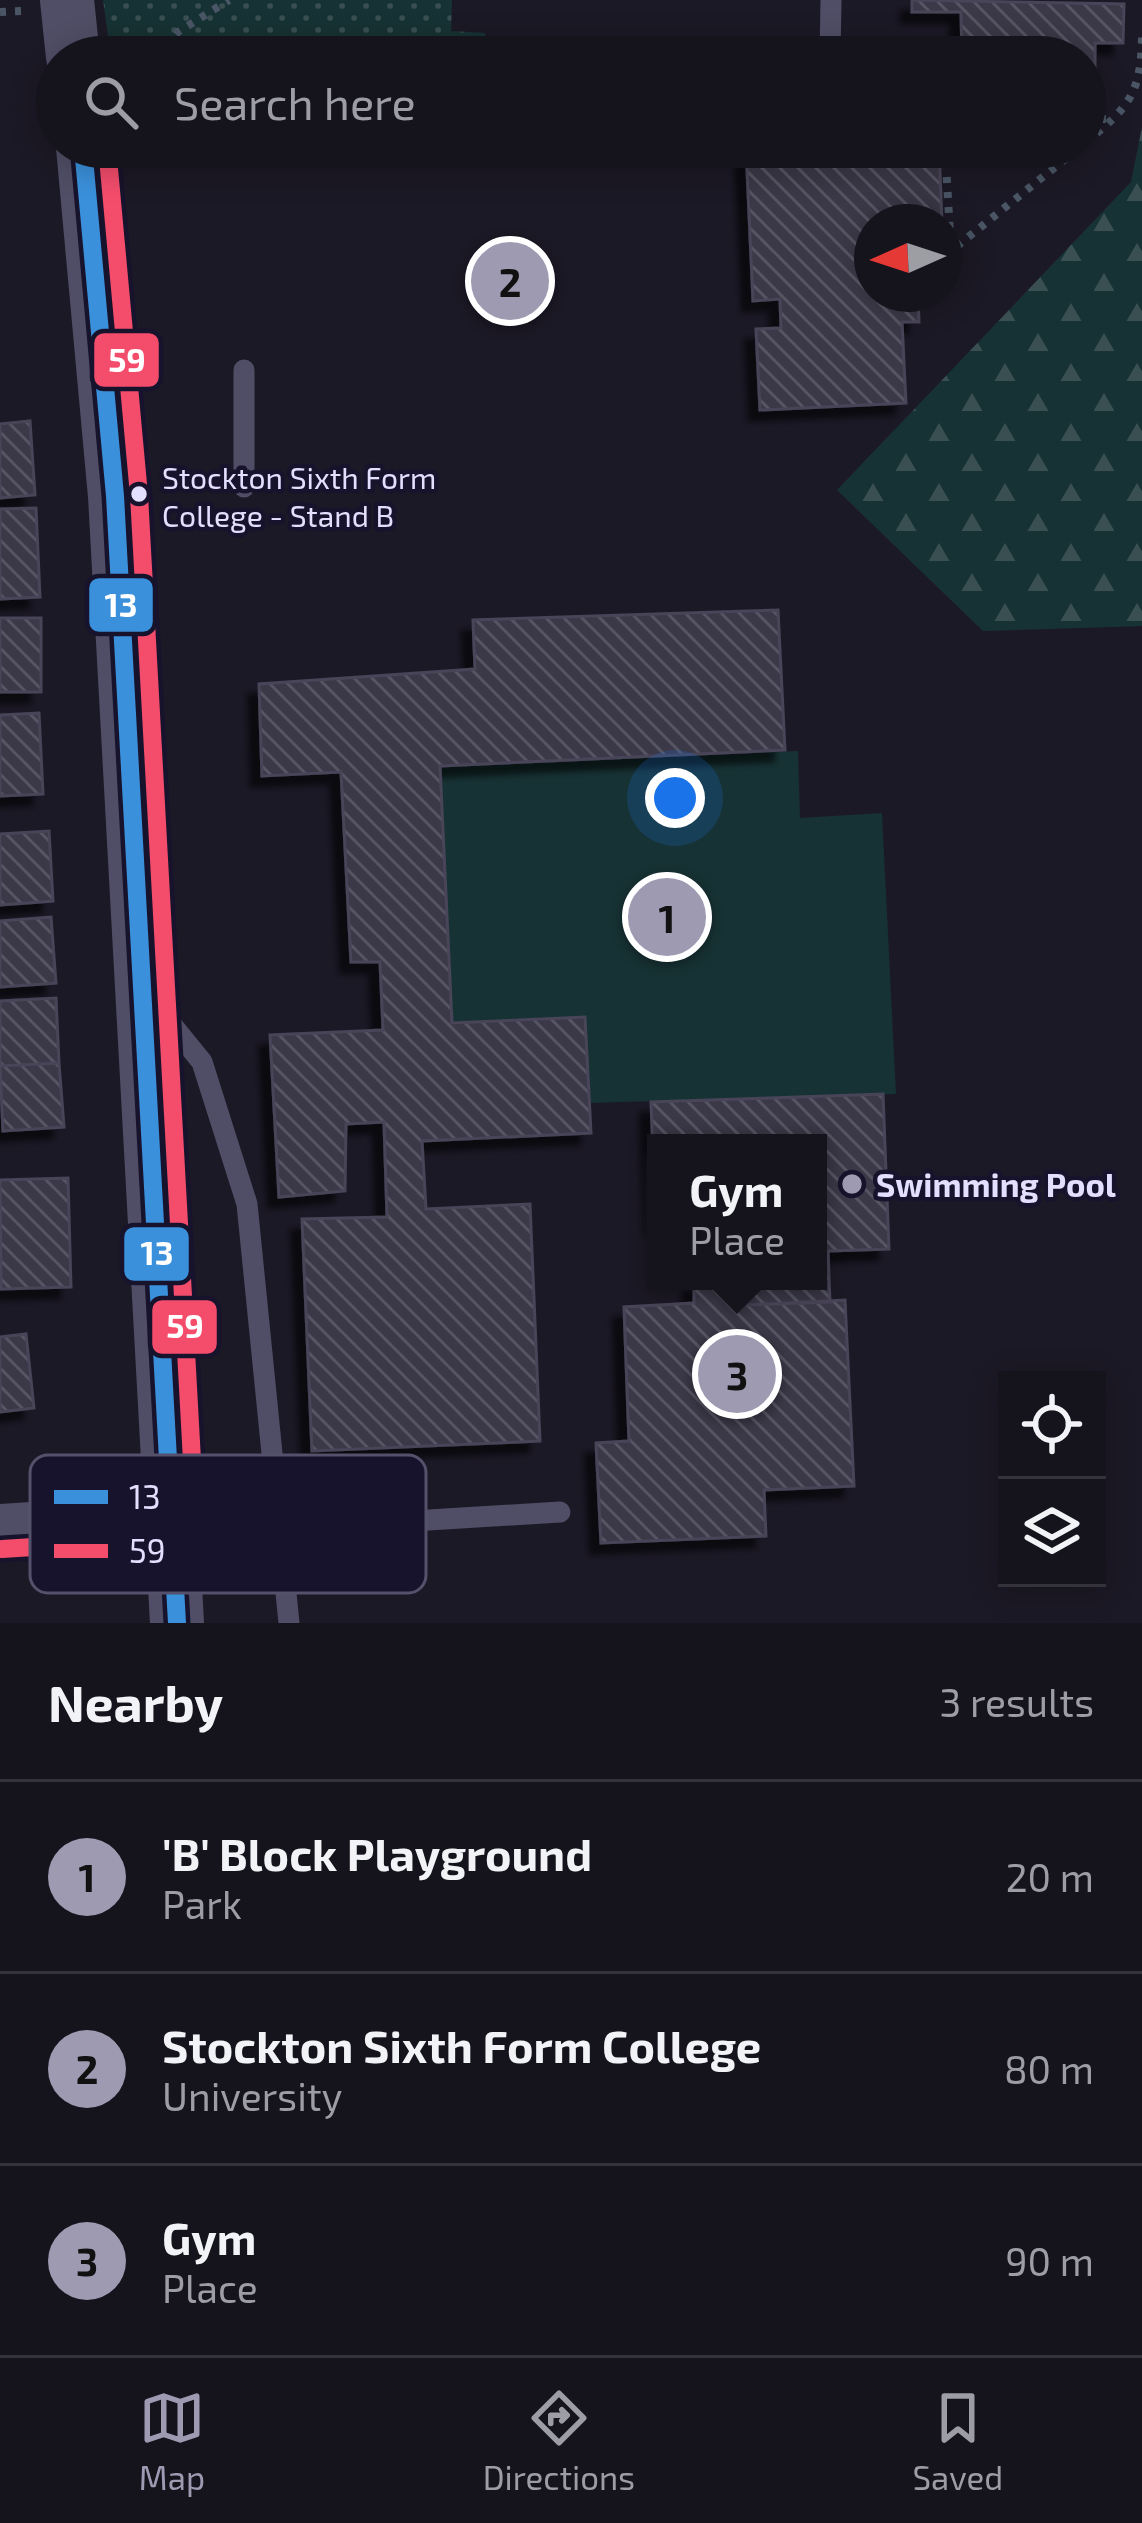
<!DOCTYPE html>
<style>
:root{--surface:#15131c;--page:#1e1c25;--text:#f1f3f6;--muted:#9d9ea3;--line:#34323b;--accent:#9d9ab2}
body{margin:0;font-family:"Exo 2",sans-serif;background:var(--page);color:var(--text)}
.controls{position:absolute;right:36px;bottom:36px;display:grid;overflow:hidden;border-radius:0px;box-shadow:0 6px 30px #0003}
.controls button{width:108px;height:108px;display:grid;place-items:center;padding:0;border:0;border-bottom:3px solid var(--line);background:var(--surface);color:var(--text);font:60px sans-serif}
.compass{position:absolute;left:854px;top:204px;width:108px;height:108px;border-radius:50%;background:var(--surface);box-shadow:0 6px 30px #0003;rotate:267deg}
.you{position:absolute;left:675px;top:798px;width:42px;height:42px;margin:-30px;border:9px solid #fff;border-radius:50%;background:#1a73e8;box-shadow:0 0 0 18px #1a73e833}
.badge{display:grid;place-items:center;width:78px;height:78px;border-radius:50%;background:var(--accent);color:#111;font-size:39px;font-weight:700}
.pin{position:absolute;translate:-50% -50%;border:6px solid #fff;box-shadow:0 3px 12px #0006}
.popup{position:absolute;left:647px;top:1134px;width:180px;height:156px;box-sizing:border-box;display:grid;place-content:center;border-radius:0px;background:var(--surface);filter:drop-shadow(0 3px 9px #0005);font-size:39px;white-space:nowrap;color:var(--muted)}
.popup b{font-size:45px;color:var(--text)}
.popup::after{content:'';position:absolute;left:50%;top:100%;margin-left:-24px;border:24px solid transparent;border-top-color:var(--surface)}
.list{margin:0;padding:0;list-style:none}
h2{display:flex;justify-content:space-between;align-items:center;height:156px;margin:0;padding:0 48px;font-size:51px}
h2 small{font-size:39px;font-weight:400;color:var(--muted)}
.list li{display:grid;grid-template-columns:78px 1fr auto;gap:36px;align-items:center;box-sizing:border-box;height:192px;padding:0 48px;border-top:3px solid var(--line)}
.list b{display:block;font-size:45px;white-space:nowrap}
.list p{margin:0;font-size:39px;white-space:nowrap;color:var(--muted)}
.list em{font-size:39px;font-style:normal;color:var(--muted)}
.icon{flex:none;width:66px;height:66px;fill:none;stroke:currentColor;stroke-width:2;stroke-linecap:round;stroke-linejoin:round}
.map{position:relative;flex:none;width:1142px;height:1623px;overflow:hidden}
.search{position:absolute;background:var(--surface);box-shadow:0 6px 30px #0003;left:36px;right:36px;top:36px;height:132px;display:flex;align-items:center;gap:30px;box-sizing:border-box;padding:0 42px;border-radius:66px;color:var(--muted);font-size:45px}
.sheet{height:732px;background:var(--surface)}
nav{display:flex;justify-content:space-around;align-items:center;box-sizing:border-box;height:168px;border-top:3px solid var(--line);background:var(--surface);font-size:33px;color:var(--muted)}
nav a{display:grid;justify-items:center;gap:6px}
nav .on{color:var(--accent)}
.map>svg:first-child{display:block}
.grass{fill:url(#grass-dots)}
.forest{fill:url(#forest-firs)}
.green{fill:#173234}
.building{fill:url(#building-back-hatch);stroke:#494458;stroke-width:3;filter:url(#shadow)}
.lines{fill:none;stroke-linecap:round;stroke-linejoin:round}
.path{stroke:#4a5665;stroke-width:8;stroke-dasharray:6 9;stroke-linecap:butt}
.service{stroke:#504e66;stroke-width:21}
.minor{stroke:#504e66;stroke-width:42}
.tertiary{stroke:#504e66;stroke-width:54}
.bus-1-casing{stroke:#18132c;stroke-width:27}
.bus-2-casing{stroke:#18132c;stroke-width:27}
.bus-1{stroke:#3a90db;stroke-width:18}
.bus-2{stroke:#f44d6c;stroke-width:18}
.bus-dot{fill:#e3dffe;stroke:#18132c;stroke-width:4.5}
.poi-dot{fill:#9d9ab2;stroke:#18132c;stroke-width:4.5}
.labels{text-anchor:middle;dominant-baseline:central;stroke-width:9;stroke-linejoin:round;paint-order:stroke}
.bus-label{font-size:30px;fill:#e3dffe;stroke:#18132c;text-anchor:start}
.poi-label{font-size:33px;font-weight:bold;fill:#e3dffe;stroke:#18132c;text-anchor:start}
.key{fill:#18132c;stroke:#55506b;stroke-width:3}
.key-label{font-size:33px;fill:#e3dffe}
.line-badge{stroke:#18132c;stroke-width:4.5}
.badge-label{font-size:33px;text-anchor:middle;font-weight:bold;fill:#fff}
</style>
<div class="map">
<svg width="1142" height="1623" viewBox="0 0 1142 1623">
<defs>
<pattern id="grass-dots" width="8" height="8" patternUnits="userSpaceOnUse" patternTransform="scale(3)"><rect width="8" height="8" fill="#173234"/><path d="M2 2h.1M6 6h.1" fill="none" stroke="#394f52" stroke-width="1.8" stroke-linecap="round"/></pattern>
<pattern id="forest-firs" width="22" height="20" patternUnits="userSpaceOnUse" patternTransform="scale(3)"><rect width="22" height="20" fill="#173234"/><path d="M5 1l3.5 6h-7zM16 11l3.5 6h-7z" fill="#394f52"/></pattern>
<pattern id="building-back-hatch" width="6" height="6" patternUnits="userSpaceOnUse" patternTransform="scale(3)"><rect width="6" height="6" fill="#3b3847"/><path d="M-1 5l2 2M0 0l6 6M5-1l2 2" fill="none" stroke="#575463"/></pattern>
<filter id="shadow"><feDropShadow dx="-11" dy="11" stdDeviation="3" flood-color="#0009"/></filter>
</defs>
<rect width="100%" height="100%" fill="#1c1926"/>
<!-- grass -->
<path class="grass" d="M103,0H452L451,31L485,33L487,57H111Z"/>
<!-- forest -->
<path class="forest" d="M1142,127V626L983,631L837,490L1131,182Z"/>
<!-- green -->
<path class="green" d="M798,751L800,818L882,813L896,1094L589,1103L585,1017L452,1023L440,766Z"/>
<!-- building -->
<path class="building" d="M912,0L1124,4L1123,43H1095V89H1085V57H962L961,12H912Z
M746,147H939L942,222H872V294H918L919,322H902L906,403L760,410L756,329L781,328L780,299L753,301Z
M30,421L35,495L0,498V424Z
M36,508L40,597L0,599V509Z
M778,610L785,750L440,766L452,1023L585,1017L591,1133L422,1141L426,1209L530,1204L540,1441L312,1451L302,1219L387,1217L384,1122L346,1124L345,1191L279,1197L270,1035L383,1030L380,962H351L341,772L262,776L259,684L475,669L473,620Z
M0,618H41V692H0Z
M39,713L43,794L0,796V715Z
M49,831L53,901L0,905V834Z
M51,917L56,983L0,987V921Z
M56,998L59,1063L0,1066V1001Z
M59,1063L64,1127L3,1131L0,1066Z
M883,1094L889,1249L828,1251L830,1302L747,1305L746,1281H818V1143H656V1225L651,1102Z
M68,1178L71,1287L1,1289L0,1180Z
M694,1281H746L747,1305L845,1300L854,1486L764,1490L766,1536L601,1543L596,1443L629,1441L624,1307L694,1303Z
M26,1334L34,1408L0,1412V1337Z"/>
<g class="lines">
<!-- path -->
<path class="path" d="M0,12L22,11
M156,57L178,32L229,0
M1085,119H1113
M1085,143C1129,107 1141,94 1142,37
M945,147L951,251
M944,248L951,251L1080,147"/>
<!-- service -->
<path class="service" d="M830,57L831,0
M244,370V487
M154,1003L202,1062L247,1204L289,1623
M282,1529L560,1512"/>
<!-- minor -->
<path class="minor" d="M0,1525L171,1514"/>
<!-- tertiary -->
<path class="tertiary" d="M67,0L73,57
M83,147L115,496L177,1623"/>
<defs>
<path id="bus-1" d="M83,147L115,496L177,1623"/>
<path id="bus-2" d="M2,1549L175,1538L189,1530L195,1515L139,495L107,147"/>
</defs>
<!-- bus-1 casing -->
<use href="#bus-1" class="bus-1-casing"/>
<!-- bus-2 casing -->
<use href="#bus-2" class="bus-2-casing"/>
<!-- bus-1 -->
<use href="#bus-1" class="bus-1"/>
<!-- bus-2 -->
<use href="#bus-2" class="bus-2"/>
</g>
<!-- markers -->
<circle class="bus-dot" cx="139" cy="494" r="10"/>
<circle class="poi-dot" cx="852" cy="1184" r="12"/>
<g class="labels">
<!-- bus labels -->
<g class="bus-label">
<text x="162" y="477">Stockton Sixth Form<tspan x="162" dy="38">College - Stand B</tspan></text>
</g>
<!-- poi labels -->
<g class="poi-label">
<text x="876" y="1184">Swimming Pool</text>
</g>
</g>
<!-- legend -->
<rect x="30" y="1455" width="396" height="138" rx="18" class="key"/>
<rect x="54" y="1490" width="54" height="14" fill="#3a90db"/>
<rect x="54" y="1544" width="54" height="14" fill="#f44d6c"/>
<g class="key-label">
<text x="129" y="1509">13</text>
<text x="129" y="1563">59</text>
</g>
<g class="line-badge">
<rect x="92" y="331" width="69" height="58" rx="12" fill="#f44d6c"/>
<rect x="87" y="576" width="68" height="58" rx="12" fill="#3a90db"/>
<rect x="122" y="1225" width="69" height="58" rx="12" fill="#3a90db"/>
<rect x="150" y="1298" width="69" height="58" rx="12" fill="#f44d6c"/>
</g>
<g class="badge-label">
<text x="127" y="372">59</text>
<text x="121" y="617">13</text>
<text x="157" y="1265">13</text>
<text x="185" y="1338">59</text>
</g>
</svg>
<div class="controls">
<button><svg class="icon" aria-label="locate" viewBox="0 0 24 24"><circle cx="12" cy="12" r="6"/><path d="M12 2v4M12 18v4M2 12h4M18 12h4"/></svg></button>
<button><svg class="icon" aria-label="layers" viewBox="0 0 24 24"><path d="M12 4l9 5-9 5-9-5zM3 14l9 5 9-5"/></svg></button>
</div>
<svg class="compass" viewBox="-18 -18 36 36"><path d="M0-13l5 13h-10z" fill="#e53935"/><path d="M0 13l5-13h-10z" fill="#9d9ea3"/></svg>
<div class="you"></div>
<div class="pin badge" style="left:667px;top:917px">1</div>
<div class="pin badge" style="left:510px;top:281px">2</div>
<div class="pin badge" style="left:737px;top:1374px">3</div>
<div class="popup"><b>Gym</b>Place</div>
<div class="search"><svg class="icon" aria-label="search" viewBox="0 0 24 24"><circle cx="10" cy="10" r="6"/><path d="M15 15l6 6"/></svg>Search here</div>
</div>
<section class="sheet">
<h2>Nearby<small>3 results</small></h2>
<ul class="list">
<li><span class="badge">1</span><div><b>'B' Block Playground</b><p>Park</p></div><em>20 m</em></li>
<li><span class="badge">2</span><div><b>Stockton Sixth Form College</b><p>University</p></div><em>80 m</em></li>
<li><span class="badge">3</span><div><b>Gym</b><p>Place</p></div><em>90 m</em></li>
</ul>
</section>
<nav>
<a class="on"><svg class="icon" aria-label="map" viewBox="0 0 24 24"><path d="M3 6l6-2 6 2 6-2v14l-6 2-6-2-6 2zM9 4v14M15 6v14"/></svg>Map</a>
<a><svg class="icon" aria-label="directions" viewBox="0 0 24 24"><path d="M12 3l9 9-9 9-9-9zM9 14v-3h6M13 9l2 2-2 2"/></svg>Directions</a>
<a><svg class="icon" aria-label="saved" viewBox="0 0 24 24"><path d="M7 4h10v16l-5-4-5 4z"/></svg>Saved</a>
</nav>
